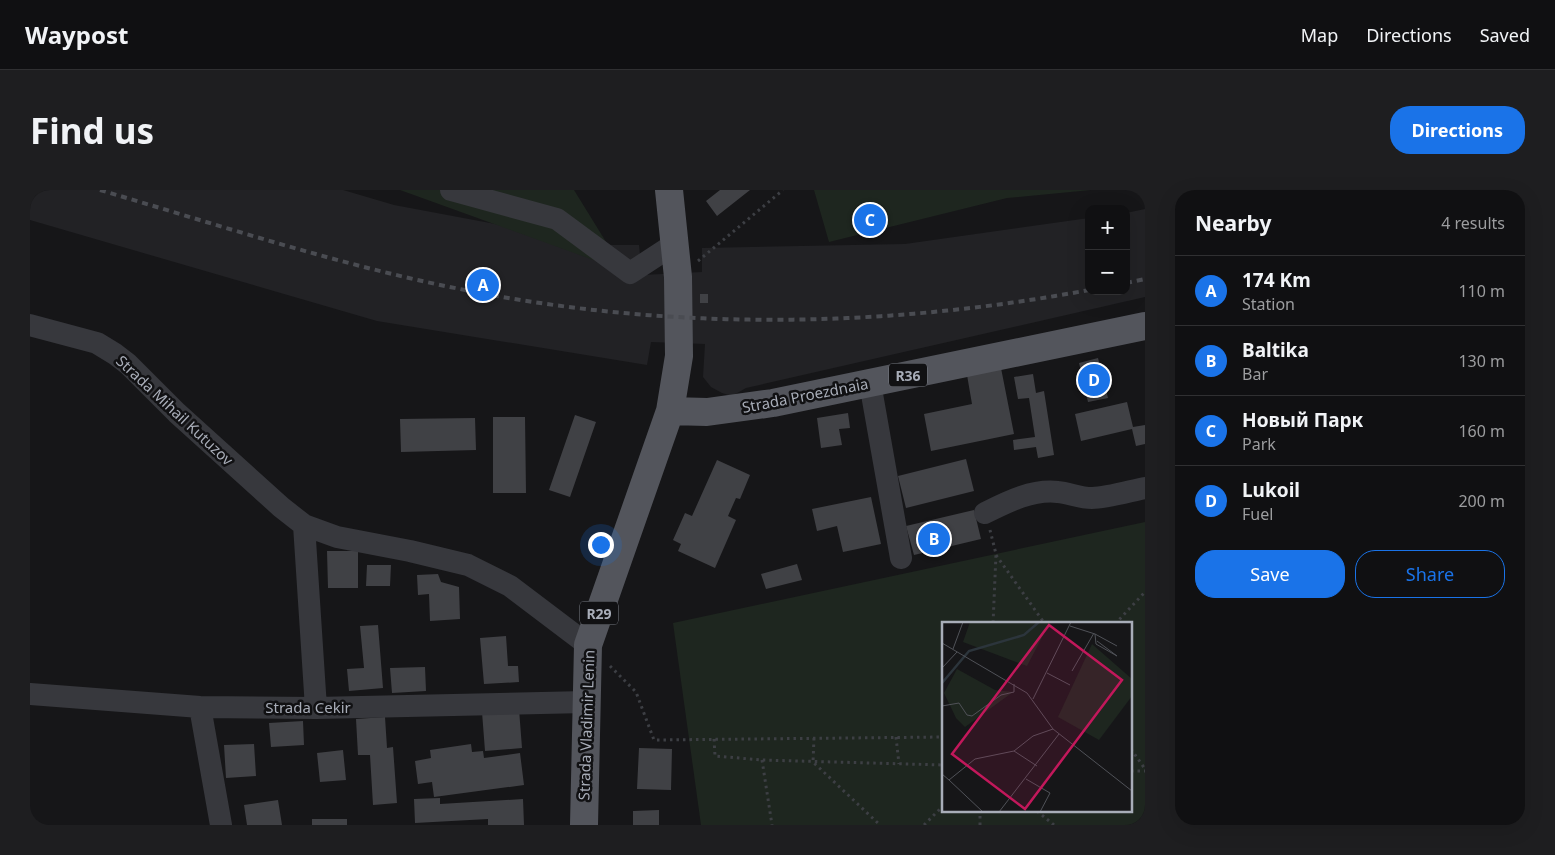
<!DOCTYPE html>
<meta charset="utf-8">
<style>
:root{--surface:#101012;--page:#1e1e20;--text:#f1f3f6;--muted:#9c9d9f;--line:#303032;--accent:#1a73e8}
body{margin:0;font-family:"Noto Sans",sans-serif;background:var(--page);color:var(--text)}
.controls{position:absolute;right:15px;top:15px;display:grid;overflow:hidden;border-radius:10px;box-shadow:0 5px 20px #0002}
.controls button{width:45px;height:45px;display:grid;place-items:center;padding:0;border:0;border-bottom:1px solid var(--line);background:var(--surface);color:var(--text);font:25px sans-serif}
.you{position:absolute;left:570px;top:354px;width:18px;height:18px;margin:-12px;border:4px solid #fff;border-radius:50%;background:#1a73e8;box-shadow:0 0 0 8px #1a73e833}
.badge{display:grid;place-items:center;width:32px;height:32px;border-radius:50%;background:var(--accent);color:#fff;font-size:16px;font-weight:700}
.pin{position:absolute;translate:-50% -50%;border:2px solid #fff;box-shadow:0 1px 5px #0006}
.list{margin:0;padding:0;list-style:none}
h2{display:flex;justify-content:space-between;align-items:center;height:65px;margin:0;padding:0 20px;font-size:21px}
h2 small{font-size:16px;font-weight:400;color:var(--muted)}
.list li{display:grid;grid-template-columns:32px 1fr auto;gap:15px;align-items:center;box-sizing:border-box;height:70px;padding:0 20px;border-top:1px solid var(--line)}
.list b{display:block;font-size:19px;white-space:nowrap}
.list p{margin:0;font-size:16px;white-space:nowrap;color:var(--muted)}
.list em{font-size:16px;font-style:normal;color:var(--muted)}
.actions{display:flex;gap:10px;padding:15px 20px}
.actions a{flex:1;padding:11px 0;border:1px solid var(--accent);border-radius:20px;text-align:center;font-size:18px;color:var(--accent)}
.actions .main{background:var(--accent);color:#fff}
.map{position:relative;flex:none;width:1115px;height:635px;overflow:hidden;border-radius:20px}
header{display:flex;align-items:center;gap:30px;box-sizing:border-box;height:70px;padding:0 25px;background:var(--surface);border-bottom:1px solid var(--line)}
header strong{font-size:24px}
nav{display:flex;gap:28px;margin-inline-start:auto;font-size:18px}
.intro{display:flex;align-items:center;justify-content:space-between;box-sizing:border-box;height:120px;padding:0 30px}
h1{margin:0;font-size:35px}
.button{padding:12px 22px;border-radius:20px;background:var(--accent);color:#fff;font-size:18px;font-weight:700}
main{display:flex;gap:30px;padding:0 30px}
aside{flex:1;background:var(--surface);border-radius:20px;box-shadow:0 5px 20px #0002}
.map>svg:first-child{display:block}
.built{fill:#222225}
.green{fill:#1e261f;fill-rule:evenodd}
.building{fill:#404145}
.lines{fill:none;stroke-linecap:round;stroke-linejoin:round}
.path{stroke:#3d3f44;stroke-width:3;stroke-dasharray:2.5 4;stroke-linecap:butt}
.minor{stroke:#37383d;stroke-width:22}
.major{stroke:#53555c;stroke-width:28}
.rail{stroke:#4a4c52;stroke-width:4;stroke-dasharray:6 5;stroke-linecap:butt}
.labels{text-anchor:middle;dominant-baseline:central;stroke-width:5;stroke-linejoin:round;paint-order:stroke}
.shield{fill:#111113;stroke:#7b7e86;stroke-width:1}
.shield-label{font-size:14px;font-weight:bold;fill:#a8adb8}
.street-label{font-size:15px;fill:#a8adb8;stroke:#111113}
.inset-river{fill:none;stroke:#2c353c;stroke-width:2.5}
.inset-road{fill:none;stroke:#505258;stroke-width:1}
.view{fill:#c2185b;fill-opacity:0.15;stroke:#c2185b;stroke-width:2.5}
.inset-edge{fill:none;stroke:#a8adb8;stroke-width:2.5}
</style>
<header>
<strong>Waypost</strong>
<nav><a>Map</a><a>Directions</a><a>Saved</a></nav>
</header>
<div class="intro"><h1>Find us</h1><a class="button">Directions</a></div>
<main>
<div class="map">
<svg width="1115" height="635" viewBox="0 0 1115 635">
<rect width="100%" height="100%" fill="#161618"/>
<!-- built -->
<path class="built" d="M0,0H313L364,15L578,55H609L612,85L672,82V58L875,54L1059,28V101H1096V23L1115,19V107L716,198L702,206L692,203L681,197L673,187L675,154L621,152L617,175L347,131L0,30Z"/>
<!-- green -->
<path class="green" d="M370,0H544L594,81Z
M784,0H1061L977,8L799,52Z
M1115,332V635H671L643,433ZM914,434H1101V621H914Z"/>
<!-- building -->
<path class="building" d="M690,0H720L687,26L676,11Z
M670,104H678V113H670Z
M1068,168L1078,208L1058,212L1049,173Z
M971,178L984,244L901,261L894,224L942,214L937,185Z
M1003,184L1006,203L1014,201L1024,265L1008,268L1006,257L984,260L983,250L1005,247L999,208L988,209L984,187Z
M1097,212L1103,237L1115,235V254L1106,256L1102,239L1051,251L1045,224Z
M818,223L820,238L809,239L812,255L791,258L787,228Z
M545,225L566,232L540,307L519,300Z
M463,227H495L496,303H463Z
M445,228L446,260L371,262L370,229Z
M936,269L944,301L876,318L868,286Z
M687,270L720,285L710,309L706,308L698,326L706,330L685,378L648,361L651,354L643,350L655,323L662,326Z
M841,307L851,354L813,362L807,336L787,341L782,319Z
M944,320L951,349L884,365L876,336Z
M297,361H328V398H298Z
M767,374L772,390L736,399L731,384Z
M337,375H361L360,396H336Z
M408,384L411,392L429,397L430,429L400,431L399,404L388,405L387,385Z
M348,435L353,498L319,501L317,479L334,478L330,436Z
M476,446L478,476H488L489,492L454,494L450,448Z
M395,477L396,501L362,503L360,478Z
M489,519L492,558L455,561L452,522Z
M355,527L357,558L363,557L367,613L343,615L340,565H328L326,529Z
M273,531L274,555L241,557L239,533Z
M224,554L226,586L196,588L194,555Z
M441,554L442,562L453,561L454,568L490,563L494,595L404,607L402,592L388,594L385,571L401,568L400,560Z
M609,558L642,559L641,600L607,599Z
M313,560L316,590L290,592L287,563Z
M410,608V614L493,609L494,635H458V629L385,633L384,609Z
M248,610L252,635H217L214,615Z
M629,620V635H603V621Z
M282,629H317V635H282Z"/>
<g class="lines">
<!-- path -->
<path class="path" d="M668,71L753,0
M960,340L966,364L963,434
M966,365L1015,434
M1085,434L1115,402
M580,476L606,502L624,550L914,547
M866,547L869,574
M784,548L783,572L850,635
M684,549L685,566L732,570L914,575
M1101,559L1115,579
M732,570L742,635
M1101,581H1115
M1007,621L1024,635
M894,635L914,615
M950,635V621"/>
<!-- minor -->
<path class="minor" d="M421,0L527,29L600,83L646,53
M0,135L67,153L85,164L98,174L147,223L251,317L274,335L307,347L380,361L438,375L480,396L558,455
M840,193L871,368
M955,323C977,312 1002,299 1028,302C1039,303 1050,308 1062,308C1076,308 1100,301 1115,298
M274,335L286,518
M0,504L170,517L286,518L556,512
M170,517L191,635"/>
<!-- major -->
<path class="major" d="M640,221L677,222L743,213L1115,136
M554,635L558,455L640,221L649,166L648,87L639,0"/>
<!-- rail -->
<path class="rail" d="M70,0C192,36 315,77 440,101C644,141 855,138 1059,100
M1096,93L1115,89"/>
</g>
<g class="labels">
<!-- shield labels -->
<g class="shield">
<rect x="859" y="173.5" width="38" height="23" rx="4"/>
<rect x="550" y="411.5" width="38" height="23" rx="4"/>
</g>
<g class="shield-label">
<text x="878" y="185">R36</text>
<text x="569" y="423">R29</text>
</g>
<!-- street labels -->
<g class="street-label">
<text transform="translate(775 205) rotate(-11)">Strada Proezdnaia</text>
<text transform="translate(145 220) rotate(43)">Strada Mihail Kutuzov</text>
<text x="278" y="517">Strada Cekir</text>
<text transform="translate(556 535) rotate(-88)">Strada Vladimir Lenin</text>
</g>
</g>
<!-- overview -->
<g transform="translate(912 432)">
<rect width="190" height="190" fill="#161618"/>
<path d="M28,0H108L85,44L21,20ZM150,22L190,57V74L157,118L116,95ZM15,47L53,68L71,70L23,105L14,96L2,71Z" fill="#1e261f"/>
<path class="inset-river" d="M0,61L27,29L82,13L97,0"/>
<path class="inset-road" d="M128,4L153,12L175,24M153,12L154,22L175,34M155,19L175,34M0,21L85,71L111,107L190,169M11,27L21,0M0,46L15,30M130,49L152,11M105,51L128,63M91,77L129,0M0,84L17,81L25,93L30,94L59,73L72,70V62M72,129L95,144M0,152L7,158L33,137L72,129L91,114L111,107M84,157L108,171L98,190M7,158L41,190M57,190L117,112"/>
<path class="view" d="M107,3L180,58L83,187L10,132Z"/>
<rect width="190" height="190" class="inset-edge"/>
</g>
</svg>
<div class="controls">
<button>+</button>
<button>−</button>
</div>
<div class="you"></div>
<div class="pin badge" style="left:453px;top:95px">A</div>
<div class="pin badge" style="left:904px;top:349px">B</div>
<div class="pin badge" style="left:840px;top:30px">C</div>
<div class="pin badge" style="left:1064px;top:190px">D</div>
</div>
<aside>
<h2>Nearby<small>4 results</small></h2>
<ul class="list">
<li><span class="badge">A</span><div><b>174 Km</b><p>Station</p></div><em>110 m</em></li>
<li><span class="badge">B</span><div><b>Baltika</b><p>Bar</p></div><em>130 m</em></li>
<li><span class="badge">C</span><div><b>Новый Парк</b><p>Park</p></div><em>160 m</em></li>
<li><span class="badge">D</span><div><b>Lukoil</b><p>Fuel</p></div><em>200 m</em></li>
</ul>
<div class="actions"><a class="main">Save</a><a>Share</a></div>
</aside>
</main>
